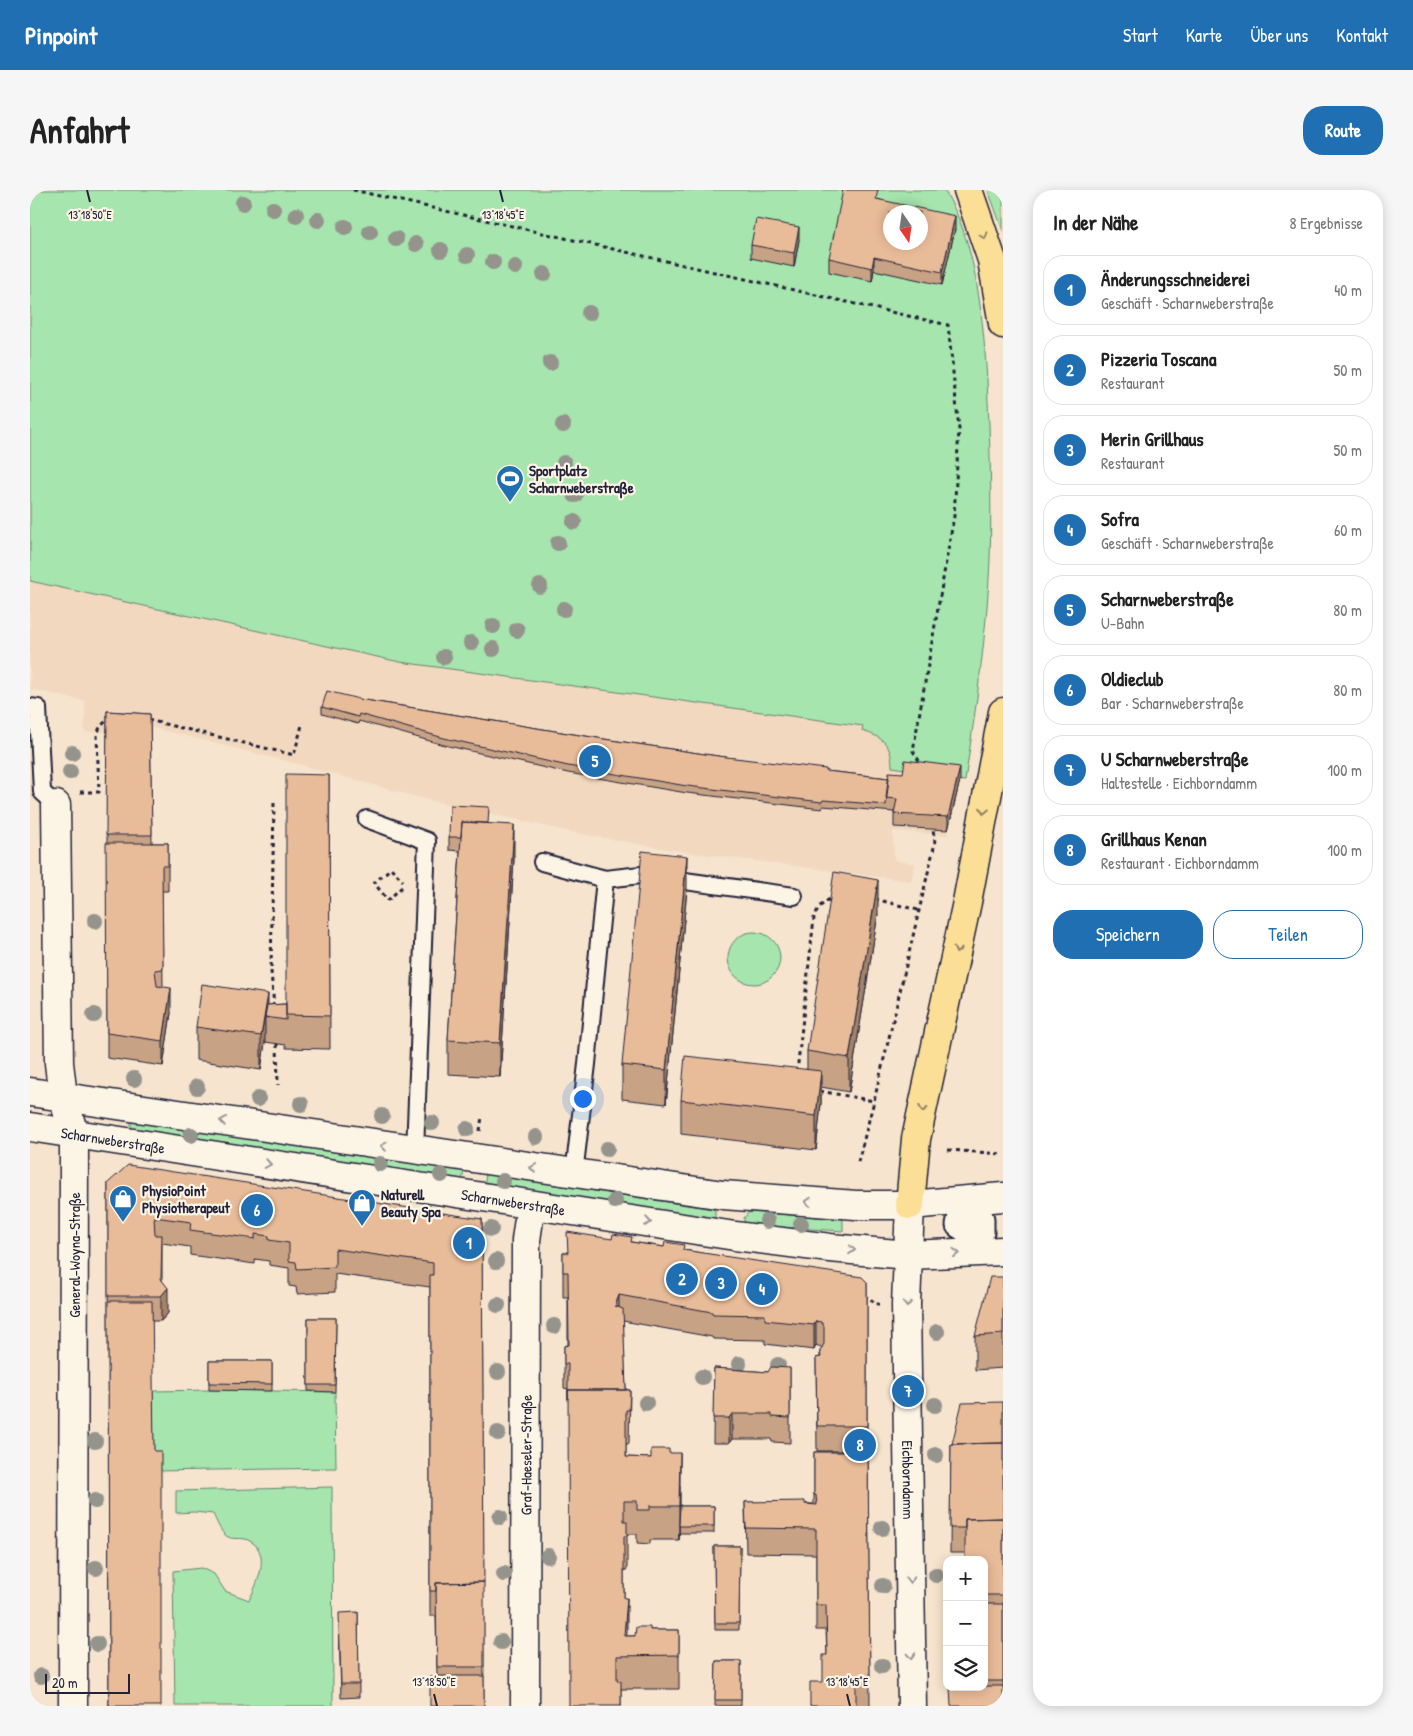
<!DOCTYPE html>
<html lang="de">
<meta charset="utf-8">
<style>
:root{--surface:#fff;--page:#f6f6f6;--text:#222;--muted:#767676;--line:#e0e0e0;--accent:#1f6fb2}
body{margin:0;font-family:"Patrick Hand",sans-serif;background:var(--page);color:var(--text)}
.controls{position:absolute;right:15px;bottom:15px;display:grid;overflow:hidden;border-radius:10px;box-shadow:0 2px 12px #0003}
.controls button{width:45px;height:45px;display:grid;place-items:center;padding:0;border:0;border-bottom:1px solid var(--line);background:var(--surface);color:var(--text);font:25px sans-serif}
.compass{position:absolute;left:853px;top:15px;width:45px;height:45px;border-radius:50%;background:var(--surface);box-shadow:0 2px 12px #0003;rotate:167deg}
.scale{position:absolute;left:15px;bottom:12px;width:85px;box-sizing:border-box;padding-left:5px;border:2px solid #22223b;border-top:0;font-size:14px;line-height:18px;white-space:nowrap;color:#22223b;-webkit-text-stroke:4px #fcf5e5;paint-order:stroke}
.you{position:absolute;left:552px;top:908px;width:18px;height:18px;margin:-12px;border:4px solid #fff;border-radius:50%;background:#1a73e8;box-shadow:0 0 0 8px #1a73e833}
.badge{display:grid;place-items:center;width:32px;height:32px;border-radius:50%;background:var(--accent);color:#fff;font-size:16px;font-weight:700}
.pin{position:absolute;translate:-50% -50%;border:2px solid #fff;box-shadow:0 1px 5px #0006}
.list{margin:0;padding:0;list-style:none}
h2{display:flex;justify-content:space-between;align-items:center;height:65px;margin:0;padding:0 20px;font-size:21px}
h2 small{font-size:16px;font-weight:400;color:var(--muted)}
.list li{display:grid;grid-template-columns:32px 1fr auto;gap:15px;align-items:center;box-sizing:border-box;height:70px;margin:0 10px 10px;padding:0 10px;border:1px solid var(--line);border-radius:20px}
.list b{display:block;font-size:19px;white-space:nowrap}
.list p{margin:0;font-size:16px;white-space:nowrap;color:var(--muted)}
.list em{font-size:16px;font-style:normal;color:var(--muted)}
.actions{display:flex;gap:10px;padding:15px 20px}
.actions a{flex:1;padding:11px 0;border:1px solid var(--accent);border-radius:20px;text-align:center;font-size:18px;color:var(--accent)}
.actions .main{background:var(--accent);color:#fff}
.icon{flex:none;width:28px;height:28px;fill:none;stroke:currentColor;stroke-width:2;stroke-linecap:round;stroke-linejoin:round}
.map{position:relative;flex:none;width:973px;height:1516px;overflow:hidden;border-radius:20px}
header{display:flex;align-items:center;gap:30px;box-sizing:border-box;height:70px;padding:0 25px;background:var(--accent);color:#fff}
header strong{font-size:24px}
nav{display:flex;gap:28px;margin-inline-start:auto;font-size:18px}
.intro{display:flex;align-items:center;justify-content:space-between;box-sizing:border-box;height:120px;padding:0 30px}
h1{margin:0;font-size:35px}
.button{padding:12px 22px;border-radius:20px;background:var(--accent);color:#fff;font-size:18px;font-weight:700}
main{display:flex;gap:30px;padding:0 30px}
aside{flex:1;background:var(--surface);border-radius:20px;box-shadow:0 2px 12px #0003}
.map>svg:first-child{display:block}
.built{fill:#f2d8be}
.green{fill:#a6e5ad;stroke:#648474;fill-rule:evenodd}
.lines{fill:none;stroke-linecap:round;stroke-linejoin:round}
.service-casing{stroke:#22223b;stroke-width:20}
.pedestrian-casing{stroke:#22223b;stroke-width:29}
.minor-casing{stroke:#22223b;stroke-width:31}
.secondary-casing{stroke:#22223b;stroke-width:31}
.motorway-casing{stroke:#22223b;stroke-width:31}
.path{stroke:#22223b;stroke-width:3;stroke-dasharray:4 4;stroke-linecap:butt}
.service{stroke:#fcf5e5;stroke-width:16}
.pedestrian{stroke:#fcf5e5;stroke-width:25}
.minor{stroke:#fcf5e5;stroke-width:28}
.secondary{stroke:#fcf5e5;stroke-width:28}
.motorway{stroke:#fbdf96;stroke-width:28}
.tree{fill:#94948d}
.wall{fill:#c8a284;stroke:#22223b}
.shaded-wall{fill:#a3846b;stroke:#22223b}
.building{fill:#e9bc99;stroke:#22223b;fill-rule:evenodd}
.oneway{stroke:#8e8068}
.oneway2{stroke:#9a9698}
.ticks{fill:none;stroke:#22223b;stroke-width:2}
.labels{text-anchor:middle;dominant-baseline:central;stroke-width:4.5;stroke-linejoin:round;paint-order:stroke}
.poi-label{font-size:15px;font-weight:bold;fill:#22223b;stroke:#fcf5e5;text-anchor:start}
.street-label{font-size:15px;fill:#22223b;stroke:#fcf5e5}
.ticks-label{font-size:12px;text-anchor:middle;fill:#22223b;stroke:#fcf5e5;stroke-width:4.5;stroke-linejoin:round;paint-order:stroke}
</style>
<header>
<strong>Pinpoint</strong>
<nav><a>Start</a><a>Karte</a><a>Über uns</a><a>Kontakt</a></nav>
</header>
<div class="intro"><h1>Anfahrt</h1><a class="button">Route</a></div>
<main>
<div class="map">
<svg width="973" height="1516" viewBox="0 0 973 1516">
<rect width="100%" height="100%" fill="#f6e4ce"/>
<filter id="ink" filterUnits="userSpaceOnUse"><feTurbulence type="fractalNoise" baseFrequency=".02" numOctaves="2"/><feDisplacementMap in="SourceGraphic" scale="10" xChannelSelector="R" yChannelSelector="G"/><feConvolveMatrix kernelMatrix="1 2 1 2 8 2 1 2 1" color-interpolation-filters="sRGB"/></filter>
<g filter="url(#ink)">
<!-- built -->
<path class="built" d="M0,391L370,472L833,536L832,541L850,547L858,555L862,567L876,579L928,596L918,645L863,641L864,670L885,674L881,691L648,661L541,642L391,608L260,572L108,534H84L76,542H55V511L0,499Z"/>
<!-- green -->
<path class="green" d="M0,0H914C947,51 953,131 957,190C960,250 962,309 960,369C957,443 946,517 935,591L875,584L876,579L862,577C862,555 853,547 832,541L833,536L370,472L0,391ZM861,22H891V52H861Z
M958,0H973V41Z
M698 768a26 26 0 1 1 52 0a26 26 0 1 1-52 0Z
M101,931L434,981L432,992L101,942Z
M456,984L682,1019L685,1020V1029L454,996Z
M719,1022L813,1029V1041L718,1035L714,1031V1028Z
M179,1200L305,1202L306,1278L124,1281L123,1201Z
M302,1297L303,1516H145L143,1381L171,1378L184,1384L195,1401L219,1410C228,1393 242,1361 218,1350C212,1347 204,1350 198,1347C191,1344 186,1330 183,1324L164,1322L146,1323V1301Z"/>
<g class="lines">
<defs>
<path id="service" d="M0,517L8,518L12,602L26,615
M337,629L397,651L385,961
M512,672L575,689L557,874L544,984
M575,689L611,685L764,706"/>
<path id="pedestrian" d="M951,1029V1042H940L929,1035L930,1030Z"/>
<g id="minor">
<path d="M26,615L29,873L33,907L44,944L43,1516"/>
<path id="s1" d="M495,1516L496,1050L501,1015"/>
</g>
<g id="secondary">
<path d="M0,902L693,1005L826,1015H880L973,1007"/>
<path id="s2" d="M0,937L705,1046L800,1058L878,1065L973,1061"/>
<path id="s3" d="M880,1015L876,1115L882,1516"/>
</g>
<path id="motorway" d="M938,0L962,70L973,134
M880,1015L886,949L937,712L973,522"/>
</defs>
<!-- service casing -->
<use href="#service" class="service-casing"/>
<!-- pedestrian casing -->
<use href="#pedestrian" class="pedestrian-casing"/>
<!-- minor casing -->
<use href="#minor" class="minor-casing"/>
<!-- secondary casing -->
<use href="#secondary" class="secondary-casing"/>
<!-- motorway casing -->
<use href="#motorway" class="motorway-casing"/>
<!-- path -->
<path class="path" d="M323,0L918,135L929,239L924,326L883,561L891,574
M118,530L264,565L272,535
M50,602H69L67,545L70,537L79,528
M244,613L241,781L244,817
M372,697L358,710L344,693L361,678L373,691
M845,709L888,720
M247,854L248,895
M767,882L784,728L789,717L802,707
M790,901L844,911
M450,941L452,926
M918,960L973,964
M828,972L844,911L905,653L903,640
M834,1106L839,1107L845,1114H849"/>
<!-- service -->
<use href="#service" class="service"/>
<!-- pedestrian -->
<use href="#pedestrian" class="pedestrian"/>
<!-- minor -->
<use href="#minor" class="minor"/>
<!-- secondary -->
<use href="#secondary" class="secondary"/>
<!-- motorway -->
<use href="#motorway" class="motorway"/>
</g>
<!-- trees -->
<g class="tree">
<circle cx="213" cy="13" r="8"/>
<circle cx="243" cy="19" r="8"/>
<circle cx="266" cy="25" r="8"/>
<circle cx="288" cy="30" r="8"/>
<circle cx="315" cy="37" r="8"/>
<circle cx="340" cy="42" r="8"/>
<circle cx="366" cy="49" r="8"/>
<circle cx="386" cy="54" r="8"/>
<circle cx="411" cy="60" r="8"/>
<circle cx="437" cy="65" r="8"/>
<circle cx="463" cy="72" r="8"/>
<circle cx="485" cy="77" r="8"/>
<circle cx="514" cy="84" r="8"/>
<circle cx="559" cy="123" r="8"/>
<circle cx="520" cy="173" r="8"/>
<circle cx="533" cy="235" r="8"/>
<circle cx="534" cy="273" r="8"/>
<circle cx="545" cy="305" r="8"/>
<circle cx="544" cy="332" r="8"/>
<circle cx="528" cy="353" r="8"/>
<circle cx="510" cy="396" r="8"/>
<circle cx="534" cy="419" r="8"/>
<circle cx="463" cy="436" r="8"/>
<circle cx="487" cy="440" r="8"/>
<circle cx="441" cy="453" r="8"/>
<circle cx="463" cy="459" r="8"/>
<circle cx="414" cy="467" r="8"/>
<circle cx="42" cy="563" r="8"/>
<circle cx="40" cy="582" r="8"/>
<circle cx="65" cy="731" r="8"/>
<circle cx="64" cy="825" r="8"/>
<circle cx="104" cy="889" r="8"/>
<circle cx="167" cy="897" r="8"/>
<circle cx="228" cy="909" r="8"/>
<circle cx="271" cy="914" r="8"/>
<circle cx="352" cy="926" r="8"/>
<circle cx="402" cy="933" r="8"/>
<circle cx="437" cy="939" r="8"/>
<circle cx="161" cy="945" r="8"/>
<circle cx="506" cy="947" r="8"/>
<circle cx="577" cy="959" r="8"/>
<circle cx="350" cy="974" r="8"/>
<circle cx="411" cy="985" r="8"/>
<circle cx="473" cy="991" r="8"/>
<circle cx="585" cy="1011" r="8"/>
<circle cx="737" cy="1031" r="8"/>
<circle cx="771" cy="1034" r="8"/>
<circle cx="461" cy="1039" r="8"/>
<circle cx="466" cy="1071" r="8"/>
<circle cx="468" cy="1115" r="8"/>
<circle cx="524" cy="1136" r="8"/>
<circle cx="907" cy="1142" r="8"/>
<circle cx="709" cy="1174" r="8"/>
<circle cx="748" cy="1175" r="8"/>
<circle cx="468" cy="1182" r="8"/>
<circle cx="672" cy="1187" r="8"/>
<circle cx="616" cy="1213" r="8"/>
<circle cx="905" cy="1215" r="8"/>
<circle cx="468" cy="1243" r="8"/>
<circle cx="65" cy="1251" r="8"/>
<circle cx="906" cy="1265" r="8"/>
<circle cx="65" cy="1311" r="8"/>
<circle cx="470" cy="1327" r="8"/>
<circle cx="852" cy="1338" r="8"/>
<circle cx="518" cy="1366" r="8"/>
<circle cx="66" cy="1378" r="8"/>
<circle cx="474" cy="1384" r="8"/>
<circle cx="906" cy="1385" r="8"/>
<circle cx="853" cy="1396" r="8"/>
<circle cx="471" cy="1452" r="8"/>
<circle cx="67" cy="1454" r="8"/>
<circle cx="852" cy="1476" r="8"/>
<circle cx="11" cy="1486" r="8"/>
</g>
<!-- wall -->
<path class="wall" d="M848,9L925,39L912,95L844,80L842,91L799,82V68Z
M769,50L764,77L721,68V55Z
M329,509L574,549L688,566L796,581L859,588L930,590L918,640L864,637V622L793,616L792,619L657,603L538,583L414,555L329,531L328,534L292,524V517Z
M77,521L120,524L122,653H138V701H132L133,797L141,823L133,876L77,868Z
M299,585L300,859L256,858V855L235,852L231,880L166,870V837L238,815L256,814Z
M459,634L484,669L470,887L418,884V850L430,661L419,660V647Z
M657,699L636,914L592,909V875Z
M848,724L819,902L791,897V914L786,960L651,944V910L777,879V861Z
M78,993L452,1029L454,1516L407,1486L406,1426H400V1097L305,1084V1102L267,1104L266,1097L259,1096V1078L239,1075V1071L225,1069V1074L160,1065V1057L132,1053V1089L138,1123L131,1131H122L79,1516Z
M582,1049L654,1060L837,1092V1261H787L786,1168L790,1167V1161L792,1158L791,1157L786,1155L784,1160L735,1154V1150L683,1149L682,1147L593,1131L596,1200H600L599,1254H596V1267L621,1268L639,1263L650,1297V1316H684V1343H649V1350H620V1354L607,1353V1344H597V1380H594V1408L596,1446H605L620,1440H649V1499H591V1516L538,1199L534,1198V1156L538,1155V1107H533V1063H537Z
M973,1087V1178L945,1180V1146Z
M278,1128H306L305,1202L278,1201Z
M179,1171H242V1201L179,1200Z
M684,1178L738,1182L760,1178V1253L742,1252L741,1249H702L699,1253H683Z
M973,1212V1516L954,1497V1370L935,1363H920L921,1254H922Z
M784,1262H838L840,1516H780L793,1492L797,1465L796,1440H786V1364L716,1363L715,1312L784,1314Z
M684,1356H710L709,1440H685Z
M328,1422L329,1507L311,1508L309,1436Z
M686,1471H711V1516H685Z"/>
<!-- shaded-wall -->
<path class="shaded-wall" d="M925,26V39L912,95V82Z
M769,37V50L764,77V63Z
M844,67V80L842,91V78Z
M930,577V590L918,640V627Z
M484,635V669L470,887V853Z
M657,666V699L636,914V880Z
M848,690V724L819,902V868Z
M141,798V823L133,876V851Z
M238,804V828L235,827V852L231,880V846Z
M791,881V914L786,960V926Z
M138,1098V1123L131,1131V1106Z
M589,1105V1130L585,1116Z
M786,1131V1155L784,1160V1135Z
M702,1224V1249L699,1253V1228Z
M650,1263V1297L649,1350V1316Z
M597,1408V1442L595,1466L594,1446Z"/>
<!-- building -->
<path class="building" d="M813,0H848L846,9L925,26L912,82L844,67L842,78L799,68ZM860,22H890V52H860Z
M726,29L769,37L764,63L721,55Z
M297,501L329,509L574,549L688,566L796,579V581L859,588L856,615L793,610L792,612L657,596L538,576L414,548L329,524L328,527L292,517Z
M77,521L120,524L122,645H76Z
M875,570L930,577L918,627L864,624L867,609L856,608L859,582L873,583Z
M256,584L299,585L300,826L256,825Z
M420,615L459,617L458,633L432,632L431,647H419Z
M432,632L484,635L470,853L418,850Z
M76,653H138V676H132L133,779L125,780L127,796L141,798L133,851L77,843Z
M612,661L657,666L636,880L592,875Z
M804,682L848,690L819,868L777,861Z
M172,794L238,804L231,846L166,837Z
M256,814V830L235,827L237,815Z
M655,866L791,881L786,926L651,910Z
M98,975L452,1029L454,1392L406,1393V1401H400V1085H403V1073L305,1059V1077L267,1079L266,1072L259,1071V1053L239,1050V1046L225,1044V1049L160,1040L161,1032L124,1027L125,1045H132L131,1089L138,1098L131,1106H78V993Z
M537,1042L582,1049L583,1044L602,1047L601,1052L634,1057L635,1052L654,1055L653,1060L832,1087L837,1092V1236H787L786,1168L791,1167L790,1161L794,1154V1136L791,1132L786,1131L784,1135L735,1130V1125L683,1124L682,1122L589,1105L585,1116L593,1119L596,1200H538V1209V1174H534V1156L539,1155L538,1082H533V1063H538Z
M960,1087H973V1144L945,1146Z
M78,1111H122L124,1261H131V1516H79Z
M278,1128H306L305,1195H278Z
M179,1171H242V1194L179,1193Z
M741,1177L760,1178V1228L742,1227L741,1224H702L699,1228H683L684,1178L738,1182Z
M538,1200H600L599,1220H596V1267L621,1268V1259H639V1263H650L649,1316H620V1320H607V1311H594V1331H597V1346H594V1408H597L594,1446H605L606,1437H620V1440H649V1465L587,1466V1491H591V1516H539Z
M973,1212V1253L922,1254L932,1213Z
M973,1253V1328L935,1329V1338H920L921,1254Z
M784,1262H838L840,1492H826V1516H780V1492H793V1465H797L796,1415H786V1339L716,1338L715,1312L775,1311V1314L787,1315L786,1305H784Z
M650,1316H684V1336H649Z
M973,1328V1405H954V1370H935V1329Z
M684,1356H710L709,1433H685Z
M454,1392V1477H407L406,1393Z
M954,1414H973V1491H954Z
M328,1422L329,1494H311L309,1423Z
M686,1471H711V1510H685Z
M400,1486H454V1516H400Z
M954,1496H973V1516H921L920,1497H954Z"/>
<!-- one-way arrows -->
<defs><path id="oneway-chevron" d="M-2-3.5L2.5 0L-2 3.5" fill="none" stroke-width="1.6" stroke-linecap="round" stroke-linejoin="round" transform="scale(1.25)"/></defs>
<g class="oneway">
<use href="#oneway-chevron" transform="translate(954 46) rotate(72)"/>
<use href="#oneway-chevron" transform="translate(954 621) rotate(101)"/>
<use href="#oneway-chevron" transform="translate(927 760) rotate(102)"/>
<use href="#oneway-chevron" transform="translate(893 919) rotate(102)"/>
</g>
<g class="oneway2">
<use href="#oneway-chevron" transform="translate(193 931) rotate(-171)"/>
<use href="#oneway-chevron" transform="translate(354 956) rotate(-171)"/>
<use href="#oneway-chevron" transform="translate(238 974) rotate(9)"/>
<use href="#oneway-chevron" transform="translate(503 978) rotate(-172)"/>
<use href="#oneway-chevron" transform="translate(778 1012) rotate(-177)"/>
<use href="#oneway-chevron" transform="translate(618 1032) rotate(9)"/>
<use href="#oneway-chevron" transform="translate(822 1060) rotate(5)"/>
<use href="#oneway-chevron" transform="translate(926 1063) rotate(-2)"/>
<use href="#oneway-chevron" transform="translate(877 1114) rotate(91)"/>
<use href="#oneway-chevron" transform="translate(880 1390) rotate(89)"/>
<use href="#oneway-chevron" transform="translate(881 1466) rotate(89)"/>
</g>
</g>
<!-- ticks -->
<path class="ticks" d="M57,0L60,12M470,0L473,12M404,1504L407,1516M817,1504L820,1516"/>
<!-- icons -->
<defs>
<symbol id="stadium-pin" viewBox="-11 -11 22 30"><path d="M0 17L-7.5 6A9.5 9.5 0 1 1 7.5 6Z" fill="#1f6fb2" stroke="#fcf5e5"/><path d="M0-5a6.5 5 0 1 0 0 10a6.5 5 0 1 0 0-10ZM-3.5-1.8h7v3.6h-7Z" fill="#fff"/></symbol>
<symbol id="shop-pin" viewBox="-11 -11 22 30"><path d="M0 17L-7.5 6A9.5 9.5 0 1 1 7.5 6Z" fill="#1f6fb2" stroke="#fcf5e5"/><path d="M-5-2.5h2.3a2.7 3.5 0 0 1 5.4 0H5L5.5 6h-11ZM-1.5-2.5h3a1.5 2.3 0 0 0-3 0Z" fill="#fff"/></symbol>
</defs>
<g fill-rule="evenodd">
<use href="#stadium-pin" x="464" y="273" width="32" height="43"/>
<use href="#shop-pin" x="77" y="993" width="32" height="43"/>
<use href="#shop-pin" x="316" y="997" width="32" height="43"/>
</g>
<g class="labels">
<!-- poi labels -->
<g class="poi-label">
<text x="499" y="280">Sportplatz<tspan x="499" dy="17">Scharnweberstraße</tspan></text>
<text x="112" y="1000">PhysioPoint<tspan x="112" dy="17">Physiotherapeut</tspan></text>
<text x="351" y="1004">Naturell<tspan x="351" dy="17">Beauty Spa</tspan></text>
</g>
<!-- street labels -->
<g class="street-label">
<text stroke="none"><textPath href="#s2" startOffset="84">Scharnweberstraße</textPath></text>
<text stroke="none"><textPath href="#s2" startOffset="489">Scharnweberstraße</textPath></text>
<text transform="translate(44 1065) rotate(-90)">General-Woyna-Straße</text>
<text stroke="none"><textPath href="#s1" startOffset="251">Graf-Haeseler-Straße</textPath></text>
<text stroke="none"><textPath href="#s3" startOffset="275">Eichborndamm</textPath></text>
</g>
</g>
<g class="ticks-label">
<text x="60" y="29">13°18'50"E</text>
<text x="473" y="29">13°18'45"E</text>
<text x="404" y="1496">13°18'50"E</text>
<text x="817" y="1496">13°18'45"E</text>
</g>
</svg>
<div class="controls">
<button>+</button>
<button>−</button>
<button><svg class="icon" aria-label="layers" viewBox="0 0 24 24"><path d="M12 4l9 5-9 5-9-5zM3 14l9 5 9-5"/></svg></button>
</div>
<svg class="compass" viewBox="-18 -18 36 36"><path d="M0-13l5 13h-10z" fill="#e53935"/><path d="M0 13l5-13h-10z" fill="#767676"/></svg>
<div class="scale">20 m</div>
<div class="you"></div>
<div class="pin badge" style="left:439px;top:1053px">1</div>
<div class="pin badge" style="left:652px;top:1089px">2</div>
<div class="pin badge" style="left:691px;top:1093px">3</div>
<div class="pin badge" style="left:732px;top:1099px">4</div>
<div class="pin badge" style="left:565px;top:571px">5</div>
<div class="pin badge" style="left:227px;top:1020px">6</div>
<div class="pin badge" style="left:878px;top:1201px">7</div>
<div class="pin badge" style="left:830px;top:1255px">8</div>
</div>
<aside>
<h2>In der Nähe<small>8 Ergebnisse</small></h2>
<ul class="list">
<li><span class="badge">1</span><div><b>Änderungsschneiderei</b><p>Geschäft · Scharnweberstraße</p></div><em>40 m</em></li>
<li><span class="badge">2</span><div><b>Pizzeria Toscana</b><p>Restaurant</p></div><em>50 m</em></li>
<li><span class="badge">3</span><div><b>Merin Grillhaus</b><p>Restaurant</p></div><em>50 m</em></li>
<li><span class="badge">4</span><div><b>Sofra</b><p>Geschäft · Scharnweberstraße</p></div><em>60 m</em></li>
<li><span class="badge">5</span><div><b>Scharnweberstraße</b><p>U-Bahn</p></div><em>80 m</em></li>
<li><span class="badge">6</span><div><b>Oldieclub</b><p>Bar · Scharnweberstraße</p></div><em>80 m</em></li>
<li><span class="badge">7</span><div><b>U Scharnweberstraße</b><p>Haltestelle · Eichborndamm</p></div><em>100 m</em></li>
<li><span class="badge">8</span><div><b>Grillhaus Kenan</b><p>Restaurant · Eichborndamm</p></div><em>100 m</em></li>
</ul>
<div class="actions"><a class="main">Speichern</a><a>Teilen</a></div>
</aside>
</main>
